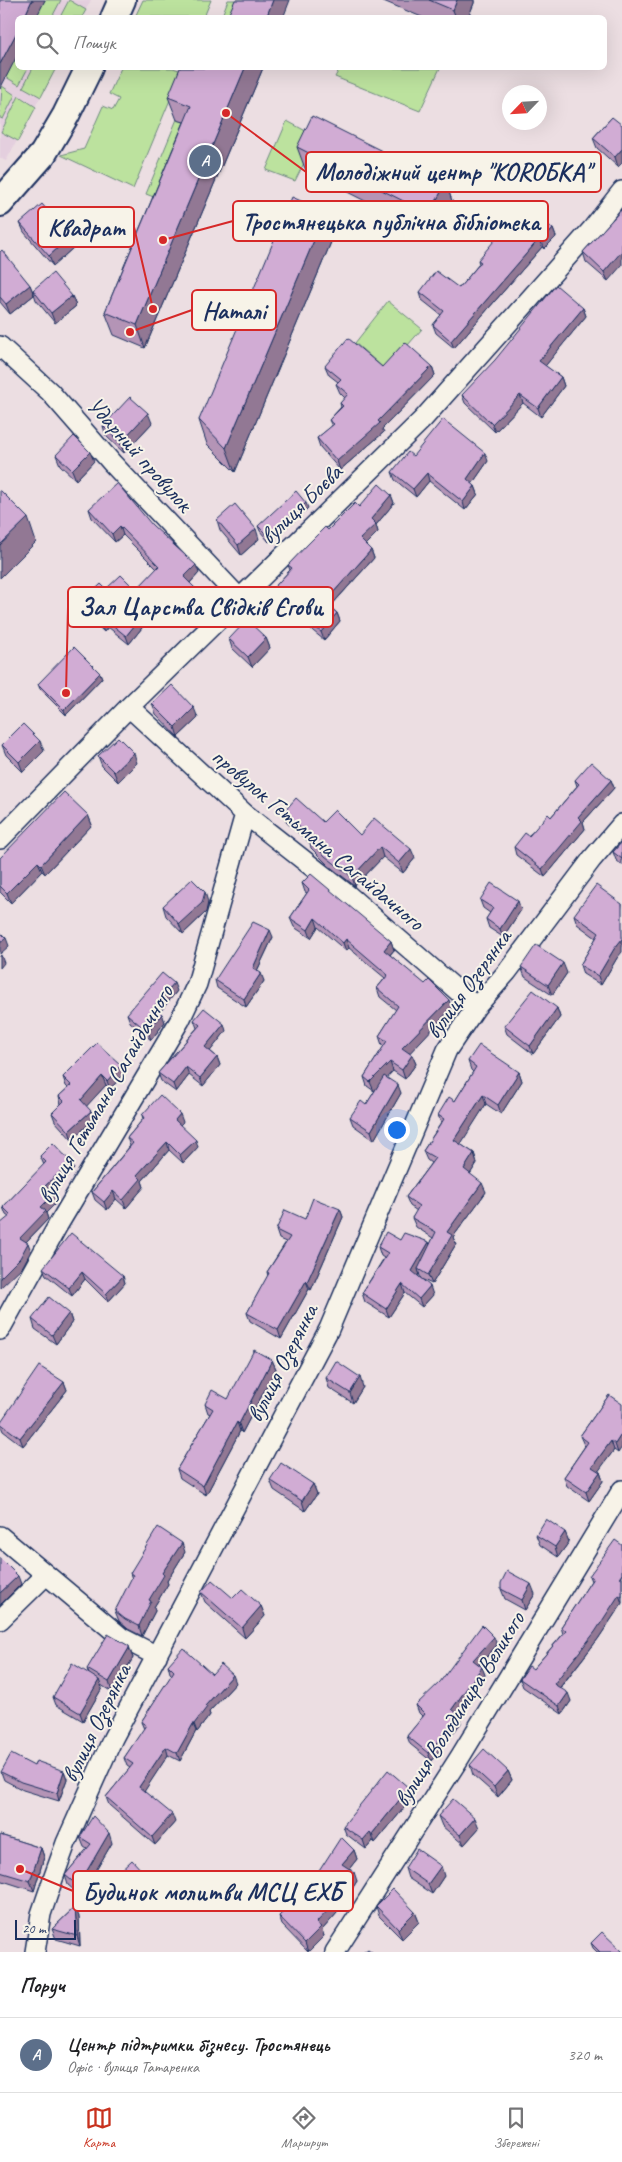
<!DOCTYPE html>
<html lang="uk">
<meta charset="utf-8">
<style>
:root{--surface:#fff;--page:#f6f6f6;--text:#202124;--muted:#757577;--line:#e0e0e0;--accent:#c8321e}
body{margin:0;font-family:Caveat,sans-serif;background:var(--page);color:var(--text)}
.compass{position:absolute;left:502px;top:85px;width:45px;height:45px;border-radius:50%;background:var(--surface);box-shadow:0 5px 20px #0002;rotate:245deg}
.scale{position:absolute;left:15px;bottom:12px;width:61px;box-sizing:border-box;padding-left:5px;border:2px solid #1b2f5e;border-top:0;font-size:14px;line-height:18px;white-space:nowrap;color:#1b2f5e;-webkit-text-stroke:4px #f7f3e8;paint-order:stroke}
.you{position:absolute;left:396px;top:1129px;width:18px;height:18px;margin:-12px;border:4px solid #fff;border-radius:50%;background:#1a73e8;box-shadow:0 0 0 8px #1a73e833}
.badge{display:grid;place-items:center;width:32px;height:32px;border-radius:50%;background:var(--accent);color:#fff;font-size:16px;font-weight:700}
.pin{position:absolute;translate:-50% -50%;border:2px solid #fff;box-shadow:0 1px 5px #0006}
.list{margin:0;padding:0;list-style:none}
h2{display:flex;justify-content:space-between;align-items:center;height:65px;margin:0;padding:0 20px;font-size:21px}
h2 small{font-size:16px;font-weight:400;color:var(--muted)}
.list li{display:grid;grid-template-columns:32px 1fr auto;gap:15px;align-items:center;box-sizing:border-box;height:75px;padding:0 20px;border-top:1px solid var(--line)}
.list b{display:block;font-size:19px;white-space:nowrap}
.list p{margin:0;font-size:16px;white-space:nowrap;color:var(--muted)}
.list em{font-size:16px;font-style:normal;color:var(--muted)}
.icon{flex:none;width:28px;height:28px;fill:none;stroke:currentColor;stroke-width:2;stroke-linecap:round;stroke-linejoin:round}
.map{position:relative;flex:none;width:622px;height:1952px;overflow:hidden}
.search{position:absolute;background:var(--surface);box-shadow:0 5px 20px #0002;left:15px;right:15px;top:15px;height:55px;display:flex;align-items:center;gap:12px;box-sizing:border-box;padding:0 18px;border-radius:8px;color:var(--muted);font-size:19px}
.sheet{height:140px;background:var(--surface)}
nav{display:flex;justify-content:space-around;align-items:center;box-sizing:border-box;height:70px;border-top:1px solid var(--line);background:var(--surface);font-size:14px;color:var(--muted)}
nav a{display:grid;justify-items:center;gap:2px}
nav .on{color:var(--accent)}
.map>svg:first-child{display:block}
.built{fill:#e4cfde}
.green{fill:#bce29e;stroke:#6c887e}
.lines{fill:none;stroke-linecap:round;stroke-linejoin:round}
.street-casing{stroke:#1b2f5e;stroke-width:22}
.secondary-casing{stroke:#1b2f5e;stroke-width:30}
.street{stroke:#f7f3e8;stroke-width:19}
.secondary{stroke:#f7f3e8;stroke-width:26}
.wall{fill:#b494b6;stroke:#1b2f5e}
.shaded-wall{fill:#927894;stroke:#1b2f5e}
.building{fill:#d1acd4;stroke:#1b2f5e}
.labels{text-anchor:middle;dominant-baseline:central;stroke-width:4;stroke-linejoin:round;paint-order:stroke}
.street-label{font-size:24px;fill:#1b2f5e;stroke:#f7f3e8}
.leader{fill:none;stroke:#d62828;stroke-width:2}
.callout-dot{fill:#d62828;stroke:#f7f3e8;stroke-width:2}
.callout{fill:#f7f3e8;stroke:#d62828;stroke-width:2}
.callout-label{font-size:25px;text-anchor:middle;font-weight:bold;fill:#1b2f5e}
</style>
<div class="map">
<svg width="622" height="1952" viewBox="0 0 622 1952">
<rect width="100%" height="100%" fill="#ecdee2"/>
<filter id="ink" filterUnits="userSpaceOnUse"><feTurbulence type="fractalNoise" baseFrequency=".02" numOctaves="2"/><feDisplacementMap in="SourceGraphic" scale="10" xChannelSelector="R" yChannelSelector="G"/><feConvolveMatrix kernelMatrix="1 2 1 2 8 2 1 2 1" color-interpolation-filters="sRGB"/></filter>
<g filter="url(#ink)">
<!-- built -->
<path class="built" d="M0,0H91L82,17L18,18V68H56L6,161L0,158Z"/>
<!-- green -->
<path class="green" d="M45,0H61L52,17H36Z
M69,0L86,10L82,17H60Z
M143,0H211L204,17H135Z
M228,0H253L246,17L221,18Z
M17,55L18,68H28L19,85L6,77Z
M33,68H56L41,97L23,87Z
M121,68H173L182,71L133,189L61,155L84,149L103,106L113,110L119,99L109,94Z
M340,68H440L420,111L335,77Z
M2,86L15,95L3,119L0,118Z
M19,96L36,107L18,141L1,132Z
M177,119L199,129L169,203L146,194Z
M287,121L317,137L295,181L266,170Z
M388,301L422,329L386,370L355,343Z"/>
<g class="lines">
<defs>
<path id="street" d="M0,346L50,392L112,463L240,599
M129,707L245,814L348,895L476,1007
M0,839L129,707L423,419L592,229L622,191
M0,1330L58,1225L180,1020L197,984L245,814
M0,1536L122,1638L157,1656
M0,1620L46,1575
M35,1952L41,1914L53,1879L66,1843L113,1738L329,1329L447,1050L476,1007L507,972L592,859L622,824
M335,1952L460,1757L622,1490"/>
<path id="secondary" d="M114,18L122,0
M0,203L43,154L66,115L89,68"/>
</defs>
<!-- street casing -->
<use href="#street" class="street-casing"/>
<!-- secondary casing -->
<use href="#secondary" class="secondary-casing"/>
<!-- street -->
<use href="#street" class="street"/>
<!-- secondary -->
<use href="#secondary" class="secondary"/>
</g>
<!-- wall -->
<path class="wall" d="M381,0H474V3L468,18H424Z
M263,68L145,348L114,335L105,312L184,122L177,120L168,97Z
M612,117L618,167L597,148L593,138Z
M297,147L446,183L454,207L438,238L306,171Z
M622,209L608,281L586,262L583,252Z
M20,223L70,237L74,247L53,266L24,232Z
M553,229L556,237L544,249L542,247L454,348L436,333L433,325L441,315L422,300L420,292L459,288L479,264L478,260L521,232Z
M334,235L235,472L207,444L199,420Z
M0,252L30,285L34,295L10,314L0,302Z
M33,290L72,296L76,306L55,323L36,300Z
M583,308L586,316L545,366L561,377L564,386L541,417L523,403L495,432L465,403L462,395Z
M325,366L382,367L432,366L435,375L382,429L384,432L340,470L320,447L317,438L332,426L329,420L341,407L340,403L345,398L340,393L336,384L338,382L329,375Z
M152,423L124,453L106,436L103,426Z
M56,455L94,461L76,480L60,465Z
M413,456L488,461L472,484L475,486L478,494L465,510L429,481L416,497L395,480L392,472Z
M391,495L394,503L376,525L378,532L365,545L371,550L374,558L330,607L337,613L340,621L324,640L302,622L298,626L272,600L269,593L290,570L288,565L328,530L359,507Z
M308,508L269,542L260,531L258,526Z
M89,509L152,525L199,573L190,583L201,599L183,618L179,614L167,627L154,613L129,644L108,627L104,632L84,613L80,604L106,589L136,590L157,569L123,535L115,542L92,518Z
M217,520L259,539L241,555L220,530Z
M266,638L270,648L252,667L232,648L229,639Z
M100,673L102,678L66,715L40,689L38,684Z
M152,704L198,718L178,737L156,714Z
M2,745L44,751L23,772L6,755Z
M98,756L137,763L118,782L102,766Z
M575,780H611L614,788L583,822L585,829L545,877L516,855L514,847L551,817L577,786Z
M283,813L323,822L360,835L415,858L403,873L383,857L355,886L329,866L311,848L310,843L287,823Z
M88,815L92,825L45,874L42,871L11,903L0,892V858Z
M622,842V865L616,860L613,852Z
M302,883L391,941L394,950L390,955L452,1008L409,1053L412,1055L416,1064L405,1079L393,1071L386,1077L401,1093L374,1140L353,1125L350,1117L366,1105L378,1086L374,1091L367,1086L364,1077L384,1046L382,1045L379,1036L396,1010L380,997L377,988L385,978L349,948L346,951L318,927L311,938L294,927L290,918L307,893L305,892Z
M480,900L521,910L503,937L489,928L486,919L490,913L483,908Z
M208,902L206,912L183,934L166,916L163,906Z
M622,904L617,958L601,985L583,974L580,965L596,938L577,924L574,915Z
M273,937L257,971L264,981L246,1007L217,988L215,980Z
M521,967L567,973L552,995L525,977Z
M177,991L160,1012L165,1022L151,1040L130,1022L127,1014Z
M557,1008L560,1017L533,1054L507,1034L504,1026Z
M194,1020L226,1031L210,1051L217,1057L220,1065L203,1086L189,1075L176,1092L161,1081L158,1073L197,1028Z
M468,1061L519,1072L522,1081L501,1114L486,1104L460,1144L474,1153L477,1163L470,1174L486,1192L453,1237L456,1244L432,1284L421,1279L419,1273L418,1276L433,1295L422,1307L405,1293L389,1317L365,1302L362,1293L384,1258L381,1256L378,1247L400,1240L430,1245L433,1238L416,1227L412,1218L417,1211L410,1206L406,1197L431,1163L427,1160L423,1151L441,1123L438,1115L455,1101L473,1072L471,1070Z
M124,1074L110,1089L106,1085L86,1106L91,1111L94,1119L72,1140L55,1121L52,1113L61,1104L59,1096L68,1088L66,1086L63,1077Z
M142,1115L183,1122L180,1125L198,1147L183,1163L169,1150L142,1181L144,1187L126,1208L116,1199L107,1210L95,1200L92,1192L130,1146L127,1138L143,1119Z
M40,1156L74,1169L51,1191L54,1194L57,1202L46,1213L48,1219L26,1242L31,1251L23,1266L9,1217L6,1215L3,1207L44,1165Z
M340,1209L343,1217L311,1290L309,1289L281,1339L250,1321L247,1313L268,1276L267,1272L286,1242L279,1239L276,1230L305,1219Z
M43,1268L123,1276L125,1283L108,1302L85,1279L72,1296L46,1275Z
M69,1313L72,1322L56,1344L35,1329L32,1319Z
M272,1360L276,1369L242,1433L240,1431L206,1495L180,1478L177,1469L210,1414L208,1413L205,1404L228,1399Z
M326,1378L363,1387L353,1403L329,1388Z
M64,1382L67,1390L23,1446L3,1431L0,1423Z
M609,1395L618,1453L614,1450L598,1471L600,1472L603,1481L589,1501L567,1486L564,1477L585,1446L584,1445L580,1436Z
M270,1480L313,1484L317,1494L305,1511L274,1490Z
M565,1532L569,1542L558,1557L540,1545L536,1535Z
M622,1545V1603L598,1639L560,1688L571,1701L562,1714L523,1687L520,1679L533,1669L563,1634L561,1627L591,1581L589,1576Z
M185,1552L167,1581L168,1584L154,1607L155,1611L142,1636L128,1629L119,1621L115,1611L132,1579L130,1573Z
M501,1589L535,1594L525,1610L505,1599Z
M201,1592L233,1598L261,1606L265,1616L245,1638L205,1602Z
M497,1645L480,1665L485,1675L457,1714L459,1715L461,1723L431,1761L410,1744L407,1736L423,1717L419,1713L416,1705Z
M129,1646L133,1658L112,1692L101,1685L102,1688L83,1721L56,1705L53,1697L89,1674L87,1669Z
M168,1665L212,1674L236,1683L209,1712L210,1715L197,1732L196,1731L180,1761L168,1755L144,1791L175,1822L155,1845L109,1805L106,1797L130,1768L127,1766L124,1758L144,1729L141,1722L172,1675L170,1673Z
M470,1765L508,1771L512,1780L498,1797L473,1775Z
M34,1766L64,1771L67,1779L59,1801L23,1790L4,1780L1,1772Z
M409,1788L413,1797L375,1843L373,1841L366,1849L346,1834L343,1826Z
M438,1816L479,1828L464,1845L442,1826Z
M0,1835L41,1848L44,1857L34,1891L0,1880Z
M80,1837L112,1843L81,1896L68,1885L65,1875L87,1849L84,1847Z
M354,1850L357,1859L349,1869L357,1881L337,1913L322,1930L324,1936L308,1952L282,1925L279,1916L301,1895L296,1885L314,1879Z
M405,1868L444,1876L432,1894L408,1878Z
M114,1877L146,1878L128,1895L116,1882Z
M376,1906L415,1912L419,1922L402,1939L379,1916Z
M75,1907L79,1917L80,1946L56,1939L52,1929Z
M591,1943L622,1952H597L593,1948Z"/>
<!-- shaded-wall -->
<path class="shaded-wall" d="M32,0H45L36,18H24Z
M273,0H290L283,18H266Z
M457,0H474V3L468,18H456L453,10Z
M18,30V54L0,89V64Z
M245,68H263L145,348L137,325Z
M622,149V163L618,167L615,157Z
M446,183L454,207L438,238L429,214Z
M326,212L334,235L235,472L226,448Z
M553,229L556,237L544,249L542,241Z
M70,237L74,247L53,266L49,256Z
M539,239L542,247L454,348L451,341Z
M622,251V265L608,281L604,272Z
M30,285L34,295L10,314L6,304Z
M72,296L76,306L55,323L51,313Z
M583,308L586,316L542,370L539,361Z
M432,366L435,375L382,429L384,432L340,470L337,461L378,421Z
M561,377L564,386L541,417L538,408Z
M520,395L523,403L495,432L492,424Z
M148,413L152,423L124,453L120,443Z
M90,452L94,461L76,480L72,470Z
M485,453L488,461L470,487L467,479Z
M427,473L429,481L416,497L413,489Z
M475,486L478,494L465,510L463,502Z
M391,495L394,503L376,525L378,532L363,547L360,539L371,519Z
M306,503L308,508L269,542L268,536Z
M28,518L36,542L0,578V545Z
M120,526L123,535L115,542L112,534Z
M256,529L259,539L241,555L238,545Z
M371,550L374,558L327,610L324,603Z
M196,565L199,573L187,586L184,577Z
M198,591L201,599L183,618L180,610Z
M151,605L154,613L129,644L126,636Z
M176,606L179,614L167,627L164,618Z
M337,613L340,621L324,640L321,632Z
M299,614L302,622L298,626L295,618Z
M105,619L108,627L104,632L100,624Z
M266,638L270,648L252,667L248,657Z
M100,673L102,678L66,715L64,710Z
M194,708L198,718L178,737L175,727Z
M40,741L44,751L23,772L19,762Z
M134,753L137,763L118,782L114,772Z
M611,780L614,788L583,822L585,829L545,877L542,869L578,817Z
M88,815L92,825L45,874L41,865Z
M380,847L383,857L355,886L352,877Z
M411,849L415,858L403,873L399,863Z
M38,862L42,871L11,903L7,893Z
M205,892L208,902L206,912L183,934L179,924Z
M518,901L521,910L503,937L500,929Z
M315,918L318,927L311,938L308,930Z
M270,930L273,937L255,975L253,968Z
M6,938L9,946L0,954V943Z
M346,939L349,948L346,951L343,943Z
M622,939V952L617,958L601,985L598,976L614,949Z
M391,941L394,950L387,958L384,950Z
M1,955L4,963L0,968V956Z
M563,963L567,973L552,995L548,985Z
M261,973L264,981L246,1007L244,999Z
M174,983L177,991L157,1015L154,1007Z
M449,1000L452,1008L406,1057L402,1048Z
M557,1008L560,1017L533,1054L530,1046Z
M162,1014L165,1022L151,1040L148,1032Z
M224,1024L226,1031L208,1054L205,1047Z
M412,1055L416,1064L405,1079L402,1070Z
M217,1057L220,1065L203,1086L200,1078Z
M390,1062L393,1071L374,1091L370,1082Z
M121,1065L124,1074L110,1089L107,1081Z
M186,1067L189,1075L176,1092L173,1084Z
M519,1072L522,1081L501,1114L498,1105Z
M102,1076L106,1085L84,1109L81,1100Z
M398,1085L401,1093L374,1140L371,1131Z
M483,1095L486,1104L457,1150L454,1140Z
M91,1111L94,1119L72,1140L69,1131Z
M180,1114L183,1122L178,1127L175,1120Z
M196,1140L198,1147L183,1163L180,1155Z
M167,1142L169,1150L142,1181L144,1187L126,1208L123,1200L137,1175Z
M474,1153L477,1163L467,1179L464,1169Z
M71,1162L74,1169L48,1194L45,1186Z
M482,1183L486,1192L453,1237L456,1244L432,1284L428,1275L447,1232Z
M113,1191L116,1199L107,1210L104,1202Z
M54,1194L57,1202L46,1213L48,1219L23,1245L20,1238L41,1207Z
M340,1209L343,1217L311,1290L307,1282Z
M429,1242L432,1251L418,1269L419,1273L415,1280L412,1271Z
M28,1243L31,1251L23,1266L0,1288V1278Z
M82,1272L85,1279L72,1296L69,1288Z
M123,1276L125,1283L108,1302L106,1294Z
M306,1281L309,1289L281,1339L278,1330Z
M402,1284L405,1293L389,1317L386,1309Z
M430,1286L433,1295L422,1307L419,1299Z
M69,1313L72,1322L56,1344L52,1335Z
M272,1360L276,1369L242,1433L239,1424Z
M360,1377L363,1387L353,1403L350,1393Z
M64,1382L67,1390L23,1446L20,1438Z
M237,1422L240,1431L206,1495L203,1486Z
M622,1433V1447L618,1453L615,1444Z
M611,1441L614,1450L595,1476L592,1467Z
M600,1472L603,1481L589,1501L586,1492Z
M313,1484L317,1494L305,1511L302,1501Z
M565,1532L569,1542L558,1557L555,1547Z
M182,1543L185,1552L167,1581L168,1584L154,1607L155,1611L142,1636L139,1626L149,1600L162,1573Z
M18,1576L21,1584L0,1605V1593Z
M531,1584L535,1594L525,1610L522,1600Z
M619,1595L622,1603L598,1639L557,1691L554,1684Z
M261,1606L265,1616L245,1638L242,1628Z
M494,1637L497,1645L476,1668L473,1660Z
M129,1648L133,1658L112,1692L109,1682Z
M482,1667L485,1675L455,1717L452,1709Z
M233,1675L236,1683L209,1712L210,1715L197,1732L194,1724L205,1706Z
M99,1680L102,1688L83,1721L80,1713Z
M568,1693L571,1701L562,1714L559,1706Z
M459,1715L461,1723L431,1761L428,1753Z
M193,1724L196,1731L180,1761L177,1753Z
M166,1747L168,1755L142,1795L139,1787Z
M64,1771L67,1779L59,1801L57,1793Z
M508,1771L512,1780L498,1797L494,1787Z
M409,1788L413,1797L375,1843L372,1834Z
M172,1814L175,1822L155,1845L152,1837Z
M475,1818L479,1828L464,1845L460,1835Z
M370,1832L373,1841L366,1849L363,1840Z
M109,1833L112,1843L81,1896L78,1886Z
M41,1848L44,1857L34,1891L30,1881Z
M354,1850L357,1859L346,1873L342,1864Z
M441,1866L444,1876L432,1894L428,1884Z
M354,1872L357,1881L337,1913L322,1930L324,1936L308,1952L305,1943L316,1923Z
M144,1873L146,1878L128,1895L126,1890Z
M75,1907L79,1917L80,1946L77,1936Z
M415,1912L419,1922L402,1939L398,1929Z"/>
<!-- building -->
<path class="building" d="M0,0H32L24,18H18V30L0,64Z
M235,0H273L266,18H227Z
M429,0H457L453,10Z
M180,68H245L137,325L105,312L191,106L168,97Z
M312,116L446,183L429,214L297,147Z
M612,117L622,125V149L615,157L593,138Z
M292,197L326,212L226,448L199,420Z
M42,204L70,237L49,256L20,223Z
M622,209V251L604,272L583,252Z
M536,214L553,229L542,241L539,239L451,341L433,325L444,311L420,292L436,271L459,288L481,262L478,260L510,222L521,232Z
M2,250L30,285L6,304L0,297V252Z
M53,273L72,296L51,313L33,290Z
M556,285L583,308L539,361L561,377L538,408L520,395L492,424L462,395L495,360Z
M348,338L382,367L405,342L432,366L378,421L380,423L337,461L317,438L334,424L329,420L343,406L340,403L348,394L336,384L341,379L325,366Z
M130,397L148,413L120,443L103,426Z
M443,419L485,453L467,479L475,486L463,502L427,473L413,489L392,472L408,452L413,456Z
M74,436L90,452L72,470L56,455Z
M117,483L152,525L196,565L184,577L198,591L180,610L176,606L164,618L151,605L126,636L105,619L100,624L80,604L101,584L106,589L121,575L136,590L159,566L120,526L112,534L89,509Z
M379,484L391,495L371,519L376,524L360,539L371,550L324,603L337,613L321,632L299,614L295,618L269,593L292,568L288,565L307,545L325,527L328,530L355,503L359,507Z
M0,490L28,518L0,545Z
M296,491L306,503L268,536L258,526Z
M235,504L256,529L238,545L217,520Z
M247,620L266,638L248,657L229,639Z
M74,647L100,673L64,710L38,684Z
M172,685L194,708L175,727L152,704Z
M23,724L40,741L19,762L2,745Z
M118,737L134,753L114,772L98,756Z
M591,762L611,780L578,817L582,821L542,869L514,847L525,833L529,836L548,814L551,817L579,784L575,780Z
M64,792L88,815L41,865L38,862L7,893L0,886V858Z
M296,798L323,822L335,810L360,835L374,818L411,849L399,863L380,847L352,877L325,856L308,838L310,836L283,813Z
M622,842V859L613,852Z
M311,874L391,941L384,950L425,984L429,980L449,1000L402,1048L412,1055L402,1070L390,1062L370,1082L364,1077L387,1041L379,1036L398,1006L377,988L388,975L346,939L343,943L315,918L308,930L290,918L309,890L302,883Z
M192,879L205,892L202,903L179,924L163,906Z
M491,883L518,901L500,929L486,919L493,908L480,900Z
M596,885L622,904V939L614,949L598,976L580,965L599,933L574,915Z
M253,922L270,930L253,968L261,973L244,999L215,980Z
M0,932L6,938L0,943Z
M536,945L563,963L548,985L521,967Z
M162,973L174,983L154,1007L162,1014L148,1032L127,1014Z
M533,990L557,1008L530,1046L504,1026Z
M204,1008L224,1024L205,1047L217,1057L200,1078L186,1067L173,1084L158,1073L200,1025L194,1020Z
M97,1043L121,1065L107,1081L102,1076L81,1100L91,1111L69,1131L52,1113L64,1101L59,1096L71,1085L63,1077Z
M479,1045L519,1072L498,1105L483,1095L454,1140L474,1153L464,1169L482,1183L447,1232L452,1235L428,1275L418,1269L436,1232L412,1218L419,1206L406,1197L435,1158L423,1151L444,1119L438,1115L449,1097L455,1101L476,1067L468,1061Z
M384,1076L398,1085L371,1131L350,1117L361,1101L366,1105Z
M160,1095L180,1114L175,1120L196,1140L180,1155L167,1142L137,1175L141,1179L123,1200L113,1191L104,1202L92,1192L133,1143L127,1138L144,1118L142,1115Z
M53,1143L71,1162L45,1186L54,1194L41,1207L46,1211L20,1238L28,1243L20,1258L0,1278V1224L11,1215L3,1207L46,1162L40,1156Z
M313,1198L340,1209L307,1282L306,1281L278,1330L247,1313L269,1273L267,1272L290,1237L276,1230L285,1210L305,1219Z
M386,1232L400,1240L404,1233L429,1242L412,1271L430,1286L419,1299L402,1284L386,1309L362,1293L388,1253L378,1247Z
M71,1233L123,1276L106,1294L82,1272L69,1288L43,1268Z
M49,1297L69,1313L52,1335L32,1319Z
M254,1350L272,1360L239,1424L237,1422L203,1486L177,1469L213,1409L205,1404L212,1390L228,1399Z
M336,1361L360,1377L350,1393L326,1378Z
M39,1366L64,1382L20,1438L0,1423Z
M609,1395L622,1404V1433L615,1444L611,1441L592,1467L600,1472L586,1492L564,1477L588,1442L580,1436Z
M281,1463L313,1484L302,1501L270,1480Z
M546,1519L565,1532L555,1547L536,1535Z
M158,1527L182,1543L162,1573L164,1575L149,1600L151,1601L139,1626L125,1619L115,1611L133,1575L130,1573Z
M615,1540L622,1545V1574L620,1577L622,1578V1597L619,1595L595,1632L554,1684L568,1693L559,1706L520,1679L529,1666L533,1669L566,1631L561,1627L593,1578L589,1576Z
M0,1558L18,1576L0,1593Z
M507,1571L531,1584L522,1600L501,1589V1583Z
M212,1580L233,1598L242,1589L261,1606L242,1628L201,1592Z
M482,1625L494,1637L473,1660L482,1667L452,1709L459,1715L428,1753L407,1736L425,1714L416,1705L440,1682Z
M108,1634L129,1646V1648L109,1682L87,1669Z
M183,1648L212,1674L221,1664L233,1675L205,1706L207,1707L194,1724H193L177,1753L166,1747L139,1787L172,1814L152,1837L106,1797L133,1764L124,1758L146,1725L141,1722L174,1671L168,1665Z
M72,1663L99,1680L80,1713L53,1697Z
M484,1749L508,1771L494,1787L470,1765Z
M11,1754L34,1766L36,1761L64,1771L57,1793L21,1782L1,1772Z
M388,1770L409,1788L372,1834L370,1832L363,1840L343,1826Z
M453,1799L475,1818L460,1835L438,1816Z
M93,1816L109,1833L78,1886L65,1875L91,1844L80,1837Z
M0,1835L41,1848L30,1881L0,1872Z
M341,1837L354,1850L342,1864L354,1872L334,1904L316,1923L321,1927L305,1943L279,1916L304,1892L296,1885L307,1873L314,1879Z
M417,1849L441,1866L428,1884L405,1868Z
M132,1860L144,1873L126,1890L114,1877Z
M393,1889L415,1912L398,1929L376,1906Z
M75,1907L77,1936L52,1929Z
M602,1932L622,1951V1952H600L591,1943Z
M368,1949L372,1952H364Z"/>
</g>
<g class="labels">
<!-- street labels -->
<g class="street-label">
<text transform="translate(140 454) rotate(48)">Ударний провулок</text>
<text transform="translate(301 504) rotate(-44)">вулиця Боєва</text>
<text transform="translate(318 839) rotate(40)">провулок Гетьмана Сагайдачного</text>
<text transform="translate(468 984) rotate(-54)">вулиця Озерянка</text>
<text transform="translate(105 1094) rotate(-60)">вулиця Гетьмана Сагайдачного</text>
<text transform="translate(282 1363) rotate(-63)">вулиця Озерянка</text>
<text transform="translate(459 1709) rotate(-58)">вулиця Володимира Великого</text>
<text transform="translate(96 1723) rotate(-64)">вулиця Озерянка</text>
</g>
</g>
<!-- callouts -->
<path class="leader" d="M226 113L306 172M163 240L233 221M153 309L134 227M130 332L192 310M66 693L68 607M20 1869L73 1891"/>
<g class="callout-dot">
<circle cx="226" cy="113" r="5"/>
<circle cx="163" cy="240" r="5"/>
<circle cx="153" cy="309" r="5"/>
<circle cx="130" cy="332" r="5"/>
<circle cx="66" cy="693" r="5"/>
<circle cx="20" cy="1869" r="5"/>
</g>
<g class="callout">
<rect x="306" y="152" width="295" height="40" rx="5"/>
<rect x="233" y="201" width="315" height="40" rx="5"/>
<rect x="38" y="207" width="96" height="40" rx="5"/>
<rect x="192" y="290" width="84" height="40" rx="5"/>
<rect x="68" y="587" width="265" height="40" rx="5"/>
<rect x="73" y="1871" width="280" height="40" rx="5"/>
</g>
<g class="callout-label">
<text x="453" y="180">Молодіжний центр "КОRОБКА"</text>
<text x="391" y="230">Тростянецька публічна бібліотека</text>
<text x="86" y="236">Квадрат</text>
<text x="234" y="319">Наталі</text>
<text x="201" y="615">Зал Царства Свідків Єгови</text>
<text x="213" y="1900">Будинок молитви МСЦ ЕХБ</text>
</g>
</svg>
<svg class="compass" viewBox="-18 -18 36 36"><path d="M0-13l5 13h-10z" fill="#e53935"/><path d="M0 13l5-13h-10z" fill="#757577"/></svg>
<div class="scale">20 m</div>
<div class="you"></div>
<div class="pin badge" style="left:205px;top:161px;background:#5c6f8a">A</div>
<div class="search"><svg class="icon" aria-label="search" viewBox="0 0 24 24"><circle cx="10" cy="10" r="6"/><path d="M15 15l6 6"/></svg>Пошук</div>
</div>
<section class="sheet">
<h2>Поруч<small></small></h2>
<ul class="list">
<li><span class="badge" style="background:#5c6f8a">A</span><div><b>Центр підтримки бізнесу. Тростянець</b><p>Офіс · вулиця Татаренка</p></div><em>320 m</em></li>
</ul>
</section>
<nav>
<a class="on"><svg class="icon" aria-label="map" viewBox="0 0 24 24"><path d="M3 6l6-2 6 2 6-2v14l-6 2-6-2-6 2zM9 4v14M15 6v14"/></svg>Карта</a>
<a><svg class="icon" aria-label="directions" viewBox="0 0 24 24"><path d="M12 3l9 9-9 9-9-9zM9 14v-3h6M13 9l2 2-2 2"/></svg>Маршрут</a>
<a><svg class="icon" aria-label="saved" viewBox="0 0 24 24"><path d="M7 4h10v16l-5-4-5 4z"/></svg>Збережені</a>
</nav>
